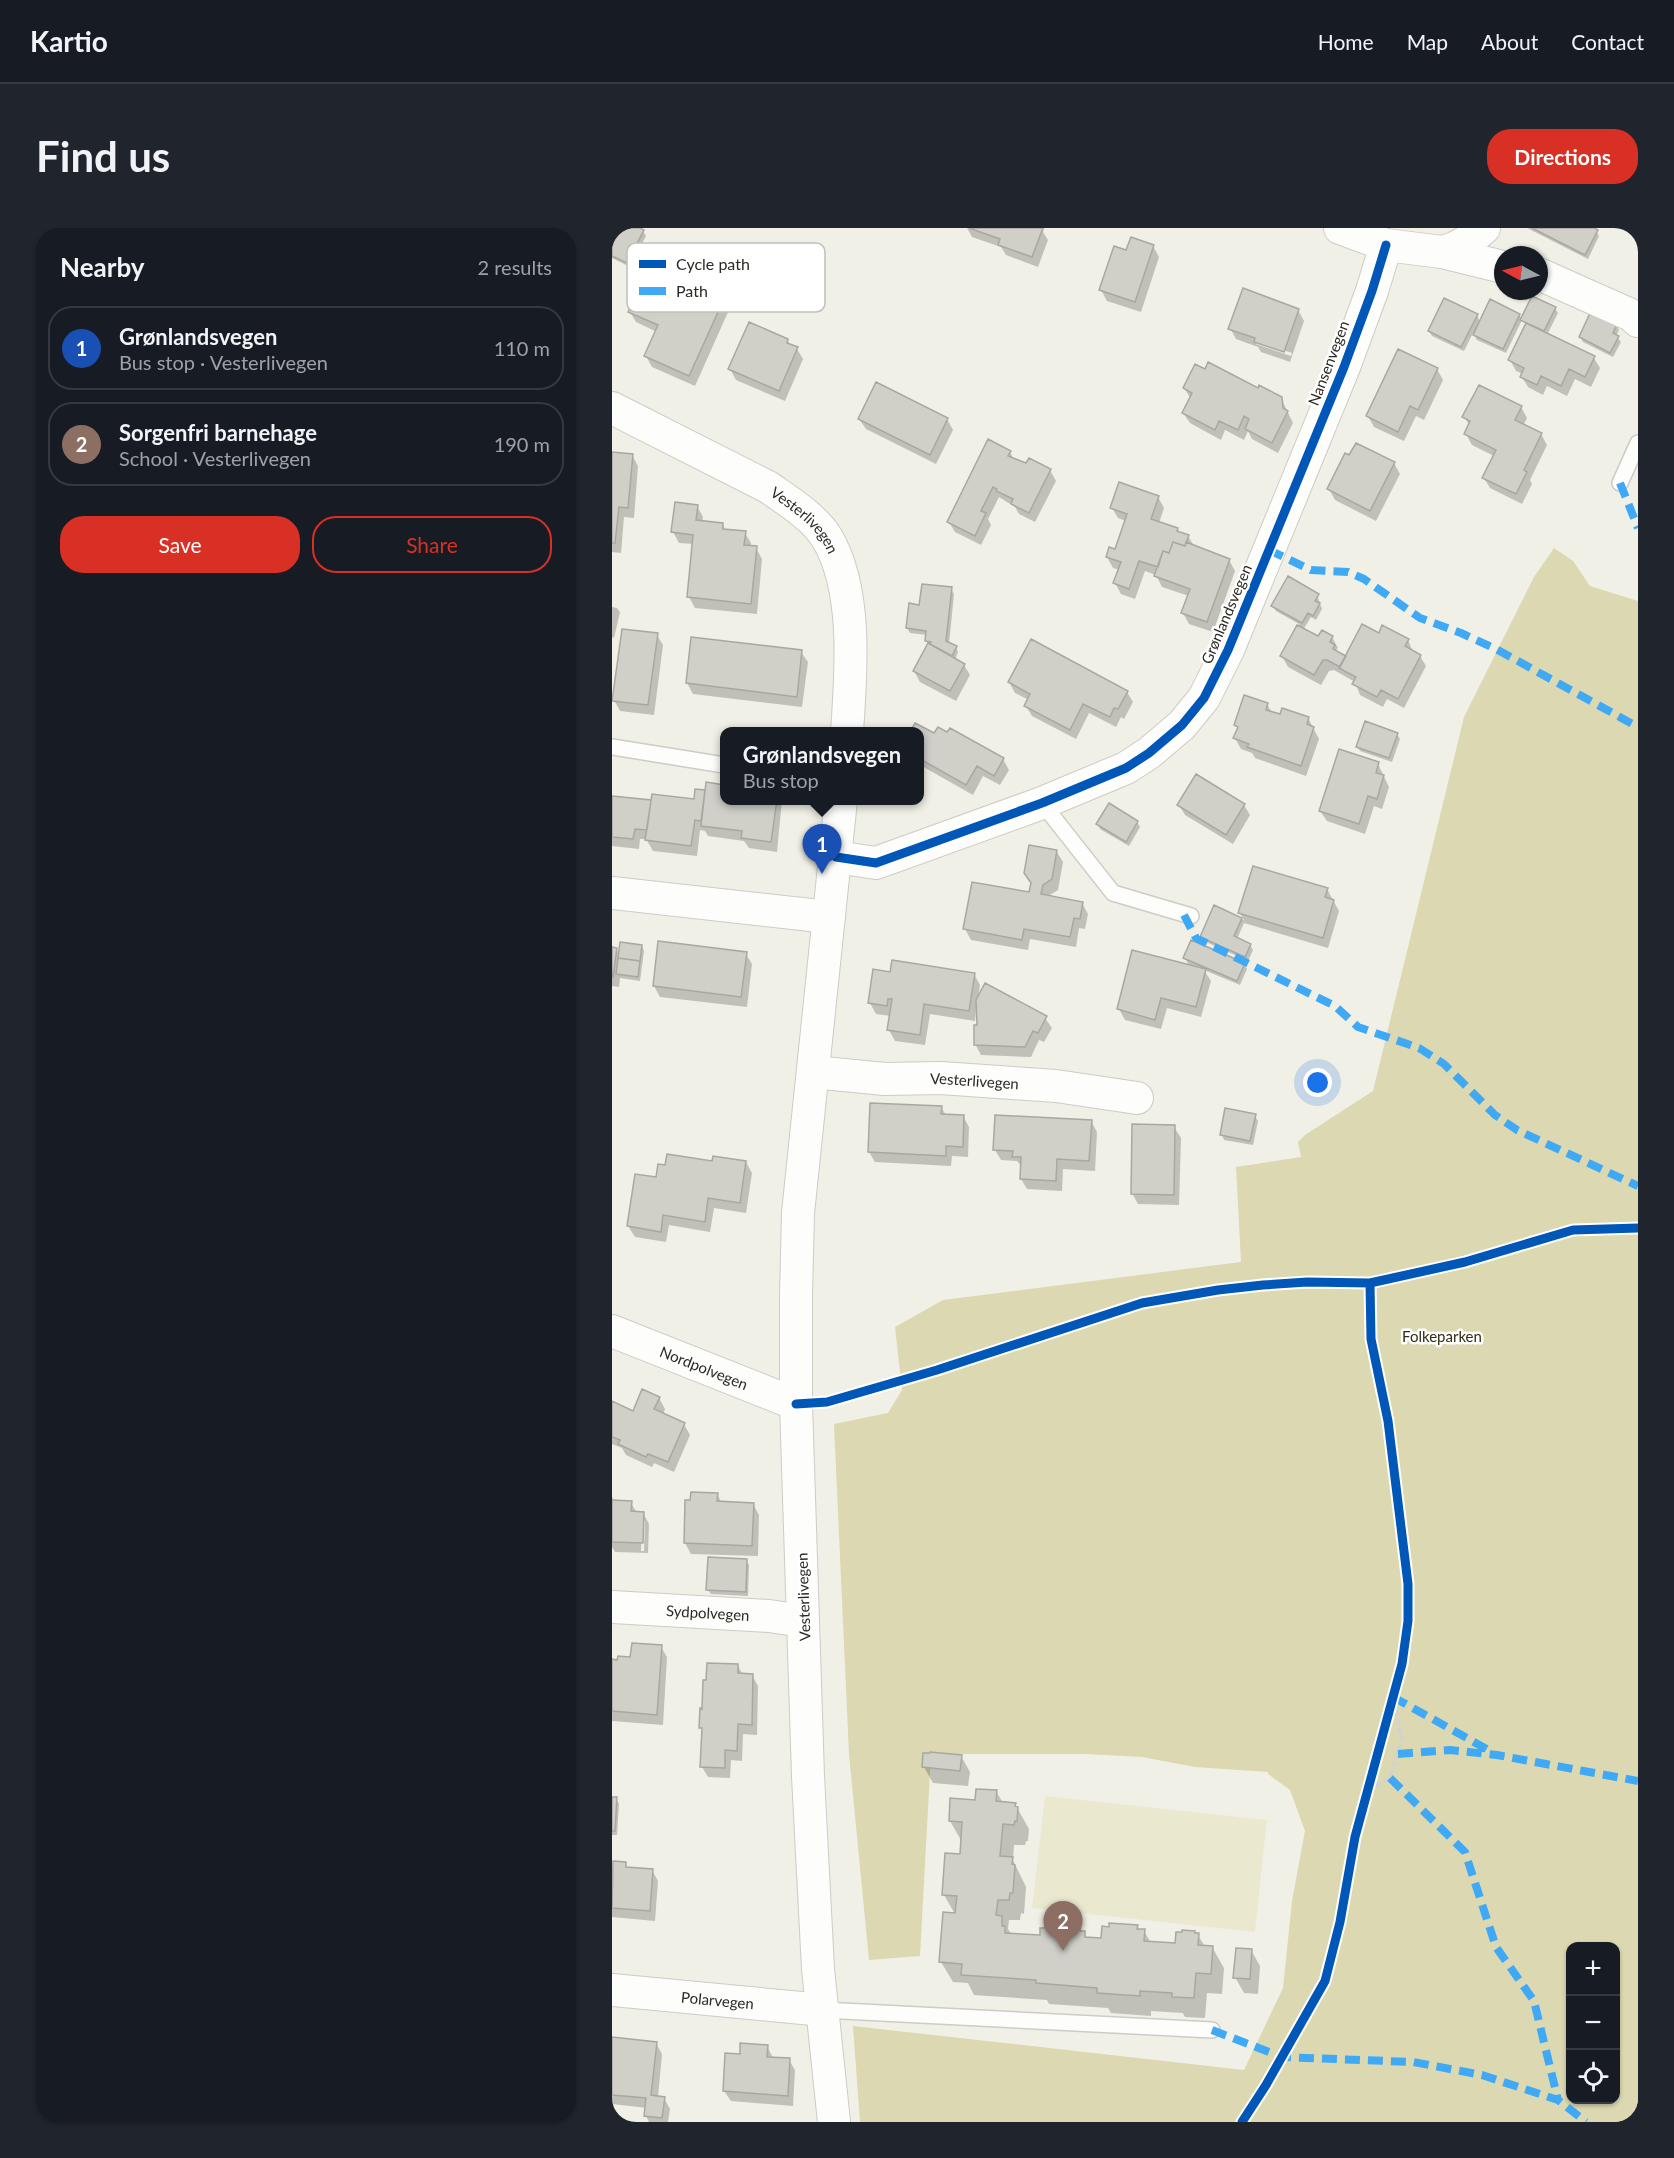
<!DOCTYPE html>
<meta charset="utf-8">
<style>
:root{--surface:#171b24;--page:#20242c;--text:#f1f3f6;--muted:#9ea1a6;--line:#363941;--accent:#d93025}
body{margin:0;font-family:Lato,sans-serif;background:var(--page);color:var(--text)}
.controls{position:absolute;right:18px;bottom:18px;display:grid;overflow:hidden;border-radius:12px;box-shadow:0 2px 4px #0004}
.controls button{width:54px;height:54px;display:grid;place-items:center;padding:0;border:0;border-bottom:2px solid var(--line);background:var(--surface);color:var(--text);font:30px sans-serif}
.compass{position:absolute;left:882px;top:18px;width:54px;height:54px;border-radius:50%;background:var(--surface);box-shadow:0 2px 4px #0004;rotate:277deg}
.you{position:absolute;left:706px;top:855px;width:21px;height:21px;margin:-15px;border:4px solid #fff;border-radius:50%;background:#1a73e8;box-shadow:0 0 0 9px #1a73e833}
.badge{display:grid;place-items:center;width:39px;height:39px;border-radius:50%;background:var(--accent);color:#fff;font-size:20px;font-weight:700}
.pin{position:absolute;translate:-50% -50px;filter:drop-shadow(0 2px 3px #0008)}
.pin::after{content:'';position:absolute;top:32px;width:21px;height:18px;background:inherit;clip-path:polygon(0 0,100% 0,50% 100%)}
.popup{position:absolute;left:108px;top:499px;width:204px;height:78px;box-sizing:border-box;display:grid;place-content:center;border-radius:12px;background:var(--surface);filter:drop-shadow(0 2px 4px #0005);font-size:20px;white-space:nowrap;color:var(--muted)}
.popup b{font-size:22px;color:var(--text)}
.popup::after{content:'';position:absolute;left:50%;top:100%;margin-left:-12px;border:12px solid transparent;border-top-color:var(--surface)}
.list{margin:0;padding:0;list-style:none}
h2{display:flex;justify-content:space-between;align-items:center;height:78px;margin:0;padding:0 24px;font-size:26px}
h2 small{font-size:20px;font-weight:400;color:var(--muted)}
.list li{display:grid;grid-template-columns:39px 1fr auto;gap:18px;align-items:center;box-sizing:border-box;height:84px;margin:0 12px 12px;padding:0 12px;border:2px solid var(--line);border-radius:24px}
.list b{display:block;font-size:22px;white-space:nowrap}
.list p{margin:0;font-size:20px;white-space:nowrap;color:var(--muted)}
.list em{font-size:20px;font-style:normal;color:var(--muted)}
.actions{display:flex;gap:12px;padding:18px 24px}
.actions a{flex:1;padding:14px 0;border:2px solid var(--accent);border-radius:24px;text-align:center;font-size:21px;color:var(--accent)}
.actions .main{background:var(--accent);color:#fff}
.icon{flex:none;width:33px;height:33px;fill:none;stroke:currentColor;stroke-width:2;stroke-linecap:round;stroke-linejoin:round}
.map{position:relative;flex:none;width:1026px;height:1894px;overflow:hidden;border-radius:24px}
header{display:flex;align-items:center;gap:36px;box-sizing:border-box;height:84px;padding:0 30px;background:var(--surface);border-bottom:2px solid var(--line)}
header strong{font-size:28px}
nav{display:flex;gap:33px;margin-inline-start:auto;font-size:21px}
.intro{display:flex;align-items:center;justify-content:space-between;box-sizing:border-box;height:144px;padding:0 36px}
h1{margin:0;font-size:42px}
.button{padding:15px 27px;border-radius:24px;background:var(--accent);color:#fff;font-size:21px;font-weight:700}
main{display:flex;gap:36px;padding:0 36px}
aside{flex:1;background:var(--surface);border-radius:24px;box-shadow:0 2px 4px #0004}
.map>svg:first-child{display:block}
.green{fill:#eae9d0}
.forest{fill:#dcd8b1;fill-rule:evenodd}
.shadow{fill:#0003;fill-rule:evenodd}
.building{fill:#d0d0c9;stroke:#a8a8a1;stroke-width:1.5}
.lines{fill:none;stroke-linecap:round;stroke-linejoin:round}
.lane-casing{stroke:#cdccc5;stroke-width:18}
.street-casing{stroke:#cdccc5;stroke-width:34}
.path{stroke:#d2d2d0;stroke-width:4;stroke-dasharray:6 3;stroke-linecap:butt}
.lane{stroke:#fdfdfb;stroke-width:15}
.street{stroke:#fdfdfb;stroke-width:32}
.quiet{stroke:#3fa9f5;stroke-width:8;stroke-dasharray:15 8;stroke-linecap:butt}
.cycleway-casing{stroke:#fff;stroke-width:13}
.cycleway{stroke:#0057b8;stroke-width:9}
.labels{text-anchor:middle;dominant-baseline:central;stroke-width:5;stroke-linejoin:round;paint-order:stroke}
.street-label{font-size:15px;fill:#2a2923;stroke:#fff}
.park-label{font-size:15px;fill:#312e11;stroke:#fff}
.key{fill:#fff;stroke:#bfbfbd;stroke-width:1.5}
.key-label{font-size:16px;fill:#2a2923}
</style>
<header>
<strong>Kartio</strong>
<nav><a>Home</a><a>Map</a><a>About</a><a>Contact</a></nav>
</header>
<div class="intro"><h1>Find us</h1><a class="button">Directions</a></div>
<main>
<aside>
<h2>Nearby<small>2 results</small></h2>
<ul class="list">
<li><span class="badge" style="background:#1a4fb4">1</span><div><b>Grønlandsvegen</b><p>Bus stop · Vesterlivegen</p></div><em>110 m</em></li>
<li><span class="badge" style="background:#8d6e63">2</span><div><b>Sorgenfri barnehage</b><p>School · Vesterlivegen</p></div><em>190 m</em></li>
</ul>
<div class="actions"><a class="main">Save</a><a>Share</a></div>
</aside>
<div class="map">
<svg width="1026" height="1894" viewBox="0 0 1026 1894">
<rect width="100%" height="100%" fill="#f0f0e7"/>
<!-- green -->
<path class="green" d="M433,1568L655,1592L643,1704L420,1680Z"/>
<!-- forest -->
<path class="forest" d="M942,320L961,333L978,358L1026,373V1894H248L241,1798L632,1842L671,1760L680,1673L693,1603L678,1562L656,1546V1544L583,1539L530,1529L474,1526H319L308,1728L257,1732L237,1526L222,1196L276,1185L290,1162L283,1099L331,1072L629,1034L624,939L689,929L686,914L693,907L761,863L852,489L922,349ZM958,1718H1004V1872H958Z"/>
<!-- shadow -->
<path class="shadow" d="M0,0H25L31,3L34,8L18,39L0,30Z
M355,0H432L431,4L436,12L426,39L394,27L389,19L360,9Z
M915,0H978L984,3L987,8L976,31Z
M541,18L547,29L529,84L495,73L489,62Z
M115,63L121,73L83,158L40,139L34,128L45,104L24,94L18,84L79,78Z
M943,80L946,85L935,107L982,130L988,140L979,159L963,151L955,168L935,158L931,167L916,159L910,149L911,146L904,143L898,132L915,98L910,92Z
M686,82L692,93L678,134L649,124L646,119L624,111L618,100ZM644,113L680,125L679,128L644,116Z
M865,87L868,94L907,87L910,92L894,125L865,112L861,105L852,123L820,108L817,103Z
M1004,97L1007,102L1004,108L1009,114L1001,129L971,114L968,109Z
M175,112L179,118L185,121L191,131L173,173L124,152L118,141Z
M825,141L831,152L812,192L804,188L792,213L762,199L756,188Z
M572,160L647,162L669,170L681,195L666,225L640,211L636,203L632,212L613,202L609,212L578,195L571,185L579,171Z
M909,179L915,190L911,198L929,206L935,217L918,252L920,256L910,276L878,260L872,250L882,228L860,217L854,206L858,198L852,189Z
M247,191H335L341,202L324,236L254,201Z
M398,224L402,232L438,242L444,253L423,294L407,286L403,279L387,269L376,291L379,297L369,317L343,304L337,294Z
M0,225L20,227L26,238L22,290L12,289L9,325L0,324Z
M782,235L788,246L764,293L723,272L717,261Z
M546,269L552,280L547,295L576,308L582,318L617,332L623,343L601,404L577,396L571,385L577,368L550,359L544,347L533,343L523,371L509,366L503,355L508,342L501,340L495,329L504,323L514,293L506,290L500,280Z
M85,278L91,289L90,294L110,296L114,303L133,305L139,315V319L144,320L150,331L145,386L83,380L77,369L82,316L67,315L61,304Z
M339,361L342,366L337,416L344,419L346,424L343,432L352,437L358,447L344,473L308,454L302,443L317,417L314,413L315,407L298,405L295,400L308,378Z
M705,367L710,381L704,392L699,389L691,402L707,410L720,409L726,420L724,422L726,425L734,430L767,407L796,412L801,424L808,428L814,438L792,480L775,471L771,479L748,467L743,454L722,442L717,443L709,457L676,439L670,428L687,396L664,383L661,378Z
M0,379L5,380L8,384L2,410L0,409Z
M45,407L51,417L42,487L8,483L2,472Z
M81,410L189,424L196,434L190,479L81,466L75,455Z
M397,454L515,464L521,474L512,491L509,489L504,499L477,485L464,511L420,488L414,478L417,472L403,465Z
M655,476L660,485L696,490L707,511L694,548L643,530L640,525L629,521L623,510L626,502L624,497Z
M308,504L391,531L397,542L388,557L371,548L361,567L308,537Z
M785,506L788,511L780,534L748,523L745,518Z
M766,536L777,559L770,581L762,578L753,606L715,593L708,583Z
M95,556L112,558V572H170L165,624L137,620L132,613L96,608L93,603L88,602L85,628L41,623L34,611H28L27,621L0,618V569L40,574L83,573L84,563L94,564Z
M567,577H632L638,587L621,616L573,587Z
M525,594L528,599L517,618L488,601L486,596Z
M445,624L451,634L446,662L435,669L470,675L476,686L473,701L467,700L464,719L418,711L416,722L359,712L353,701L418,666L420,657L413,645Z
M715,661L727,683L716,720L632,695L625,711L638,717L641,722L636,733L592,713L589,708L603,679L632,692L628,685Z
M30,718L32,723L28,753L8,750L7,759L0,758V720L4,721L8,727Z
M134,726L140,736L135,779L48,769L42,758Z
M573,730L632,736L635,741L628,757L592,742L599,753L589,789L555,780L549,801L513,792L507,781L578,739Z
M280,745L362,746L368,757L366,771L433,790L440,800L432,814L427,812L419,829L369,827L363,816L367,798L364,782L363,793L318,786L313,817L283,813L277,802L279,788L264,786L258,775Z
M329,879L334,887L351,888L357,899L356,929L340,928L339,938L263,934L257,924Z
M643,888L646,893L641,917L612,912L610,907Z
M479,893L485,904L483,943L451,941L450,963L415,961L409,951L410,939L405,933L389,932L383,922Z
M562,899L569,910L567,977L526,976L520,965Z
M102,934H134L140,945L134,985L102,980L98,1004L57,997L54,1014L23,1009L16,998L45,951Z
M47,1170L53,1181L51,1187L72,1196L78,1207L62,1244L42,1235L40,1239L14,1227L10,1220L0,1216V1175L21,1185Z
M105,1266L110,1275L141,1276L147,1287L146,1328L79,1326L73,1315L75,1274Z
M0,1269L2,1272L19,1275L25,1285H31L37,1296L36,1325L3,1324L0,1319ZM30,1293H33L32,1323H29Z
M134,1333L137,1337L136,1368L99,1366L96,1362Z
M49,1419L55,1429L51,1497L0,1493V1433L20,1430Z
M126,1438L131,1447H140L146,1458L145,1507L131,1506L130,1533L119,1532L118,1550L96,1549L90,1539L91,1503L89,1499L92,1482Z
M349,1528L358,1544L356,1558L321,1555L312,1539Z
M384,1563L391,1575L403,1576L417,1601L416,1613H414L413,1617H402L401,1632L414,1659L412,1686L409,1685L408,1692H397L396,1701L400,1707L429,1709L467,1701L476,1710L490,1712L525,1699L527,1702L532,1703L539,1715L565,1717L586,1707L593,1719H600L612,1740L610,1766L595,1765L593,1790L573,1789L571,1785L539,1783V1788L499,1785L496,1780L437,1776L435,1772L362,1767L356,1755L341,1754L329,1734L343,1686L332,1667L349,1628L350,1614L338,1593L364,1574Z
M0,1571H4L7,1576L5,1607H0Z
M13,1635L16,1641L40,1642L46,1653L43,1693L0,1689V1640Z
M639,1722L648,1738L646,1766L632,1765L623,1749Z
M0,1810L44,1815L50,1826L46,1869L52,1870L58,1881L56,1894H37L34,1888L35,1880L0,1876Z
M155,1818L161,1830L177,1832L183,1842L181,1878L119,1873L112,1863L129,1828Z"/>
<!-- building -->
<path class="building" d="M0,0H28L32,2L15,35L0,28Z
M357,0H431L420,29L386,17L388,11Z
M920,0H982L986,2L973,27Z
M519,9L542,17L523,74L487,62L502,18L514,22Z
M90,50L116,62L77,148L32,128L46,97L16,84L29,54L78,76Z
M631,60L687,81L672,124L642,114L643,110L616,101Z
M920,68L944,79L932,103L908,92Z
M832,70L866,86L849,119L816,103Z
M878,71L908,86L891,121L861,107Z
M979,83L1005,96L1001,105L1007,108L998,125L967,109Z
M137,94L176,111L175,115L186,119L167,163L116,141Z
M914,95L983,128L973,149L957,141L949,158L929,148L925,157L908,149L912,140L896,132Z
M786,121L826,140L806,182L798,178L786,204L754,188Z
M596,134L646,160L647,157L670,169L671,180L676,183L660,215L633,201L637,191L632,188L626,202L607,193L603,202L570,185L580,165L571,160L583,136L593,141Z
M264,154L336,190L318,227L246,191Z
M867,157L910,178L903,192L930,205L912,242L915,244L904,266L870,250L884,222L852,206L858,193L850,189Z
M376,211L399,223L396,228L401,230L414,235L417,230L439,241L417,285L399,276L401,271L384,263L385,261L381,259L369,283L374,285L363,308L335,294Z
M744,215L783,234L758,283L715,261L733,225L737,227Z
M0,224L21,226L16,280L7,279L3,315H0Z
M507,254L547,268L539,291L566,300L565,303L577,307L573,318L561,314L557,325L551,323L546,339L527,333L517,361L501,355L509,334L494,329L497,319L503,321L515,286L498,280Z
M63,274L86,277L84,292L111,295V301L134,303L132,317L145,318L139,376L75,369L81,307L59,304Z
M561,314L573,318L574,314L618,331L595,394L569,385L578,361L542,348L551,323L557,325Z
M676,348L707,366L703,373L708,375L701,388L696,385L690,395L659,378Z
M310,356L340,359L334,413L345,418L340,428L318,416L319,414L313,413L314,403L294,400L297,375L307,377Z
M750,396L767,405L770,397L797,411L793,418L809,427L786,471L769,462L765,469L740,456L744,449L727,440Z
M685,397L706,408L710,402L721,408L718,414L723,417L721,421L734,428L728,439L715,432H711L702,447L668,428Z
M10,401L46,405L36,477L0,473Z
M79,409L190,422L185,469L74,455Z
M419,411L516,463L506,481L502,480L498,489L471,476L458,502L412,478L418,466L396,454Z
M316,415L353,436L338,463L301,443Z
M632,467L656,475L654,482L668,486L670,480L697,489L695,496L702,499L689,538L635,519L637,516L621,510L626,499L622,497Z
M753,493L786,505L777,530L744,519Z
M303,495L322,505L326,499L335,504L338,500L392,530L382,548L365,538L354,557L308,531V504H298Z
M727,521L767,534L764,545L772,547L765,571L756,568L747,596L707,583Z
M584,546L633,576L614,607L565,577Z
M94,554L112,557V572H165L159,614L129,610L130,603L89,598Z
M83,561L93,562L89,593L83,592L79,618L33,612L40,566L82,571Z
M0,568L39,572L35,602L23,601L21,611L0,609Z
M497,575L526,593L514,614L484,596Z
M417,617L445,622L440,651L431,657L429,666L471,674L468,691L462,690L458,709L412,701L410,712L351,701L360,654L417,664L419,655L412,645Z
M641,638L716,660L713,669L722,672L711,710L626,685Z
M602,677L630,690L622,708L639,716L633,729L588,709Z
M579,712L633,735L625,753L571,730Z
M46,713L135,724L129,769L41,758Z
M8,714L30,717L28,733L6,730Z
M0,719L5,720L1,749H0Z
M520,722L594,741L584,779L549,770L543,792L505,781Z
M6,730L28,733L26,749L4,746Z
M280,732L363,745L357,783L312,776L308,807L275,802L280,771H276L275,778L256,775L261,741L278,744Z
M373,755L435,788L426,805L421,803L413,819L362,817V797H365L364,772Z
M258,875L330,878L329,886L352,887L351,919L334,918V928L256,924Z
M613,880L644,886L638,913L608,907Z
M383,887L480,892L477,933L445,931L444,953L408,951L409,929H400L401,923L381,922Z
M520,896L563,897L562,967L519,966Z
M55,926L100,933L101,928L134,933L128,975L96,970L93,994L51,987L49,1004L15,998L23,946L44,949L46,936L53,937Z
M30,1161L48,1169L42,1181L73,1195L56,1234L36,1226L34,1229L6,1216L8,1212L0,1209V1173L21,1183Z
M79,1264L106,1265L105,1273L142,1275L140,1318L72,1315L73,1272H78Z
M0,1272L20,1273L19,1283L32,1284L31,1315L0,1314Z
M96,1329L135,1331L134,1364L94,1362Z
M20,1415L50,1417L45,1487L0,1483V1431L5,1432L6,1428L18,1429Z
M95,1435L126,1436V1445L141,1446L140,1497L126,1496L125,1523L113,1522V1540L88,1539L90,1500H87L88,1480L90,1481L91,1452H94Z
M318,1524L350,1527L348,1543L310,1539L311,1525H318Z
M364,1561L385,1562L384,1573L404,1575L403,1578L406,1579L405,1593H403L402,1597L391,1596L388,1628L401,1629L400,1636L403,1637L401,1665H398L397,1672H386L384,1687L390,1688V1698H393V1705L428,1707V1700H433V1697L468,1700V1703H473V1709L489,1710L490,1698L497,1699V1695L526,1697L525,1701H533L532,1713L563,1715L564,1704H570V1702L583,1703V1705H587L586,1717L601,1718L599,1746L584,1745L582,1770L560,1769V1765L528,1763V1768L485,1765V1760L424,1755V1752L349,1747L350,1736L327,1734L331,1684L343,1685L345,1668L330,1667L333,1625L348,1626L350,1594L337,1593L338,1570L363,1572Z
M0,1569H5L3,1603H0Z
M1,1633L14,1634V1639L41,1641L38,1683L0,1680Z
M624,1720L640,1721L638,1751L621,1750Z
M0,1809L45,1814L39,1867L53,1869L50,1890L32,1888L34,1870L0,1867Z
M128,1815L156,1817L155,1829L178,1830L176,1868L111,1863L113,1825L128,1826Z"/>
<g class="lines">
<defs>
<path id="lane" d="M1008,255L1026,215
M0,519L112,537
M430,575L501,665L579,688
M211,1782L600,1802"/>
<g id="street">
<path d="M728,0L774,17L830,24L891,39"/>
<path d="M830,24C847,20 859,12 872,0"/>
<path d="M927,46L1019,87L1026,93"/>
<path id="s1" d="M0,180L156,259C176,273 202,289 215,310C246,362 239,445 235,504"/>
<path d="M224,629L264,635L430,575L514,540L537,525L570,497L592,470L616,422L732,139L760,63L774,17"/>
<path d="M0,665L217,689"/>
<path id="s2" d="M201,844L273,851L329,850L444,858L525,870"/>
<path id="s3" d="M0,1103L184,1176"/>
<path id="s4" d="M0,1379L157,1388L191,1393"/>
<path id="s5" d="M0,1762L211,1782"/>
<path d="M222,1894L206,1741L196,1548L184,1176V1067L186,985L229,572"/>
</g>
</defs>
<!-- lane casing -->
<use href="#lane" class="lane-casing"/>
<!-- street casing -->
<use href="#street" class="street-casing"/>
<!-- path -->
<path class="path" d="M756,1562L778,1550L790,1513L781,1469"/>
<!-- lane -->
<use href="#lane" class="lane"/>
<!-- street -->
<use href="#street" class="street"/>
<!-- quiet -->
<path class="quiet" d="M1008,255L1026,300
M657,322L699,342L736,344L752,351L808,390L849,405L884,421L1026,499
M572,687L584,710L723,778L746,799L807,820L832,836L883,887L905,902L1026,958
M781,1469L880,1524
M786,1526L838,1522L885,1527L1026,1553
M778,1550L853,1624L884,1719L922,1773L946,1872
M600,1802L670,1829L801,1834L870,1847L946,1872L974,1894"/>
<defs>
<path id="cycleway" d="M224,629L264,635L430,575L514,540L537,525L570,497L592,470L616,422L732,139L760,63L774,17
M184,1176L215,1174L325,1142L530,1075L606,1062L651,1057L695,1054L758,1055L853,1034L961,1002L1026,1000
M630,1894L654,1857L713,1753L728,1694L743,1609L790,1436L796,1393V1356L776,1193L759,1111L758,1055"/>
</defs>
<!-- cycleway casing -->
<use href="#cycleway" class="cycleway-casing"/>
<!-- cycleway -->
<use href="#cycleway" class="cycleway"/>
</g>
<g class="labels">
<!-- street labels -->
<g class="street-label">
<text transform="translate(716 135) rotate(-69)">Nansenvegen</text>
<text stroke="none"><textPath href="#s1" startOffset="225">Vesterlivegen</textPath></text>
<text transform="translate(614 386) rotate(-67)">Grønlandsvegen</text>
<text stroke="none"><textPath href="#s2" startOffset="162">Vesterlivegen</textPath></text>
<text stroke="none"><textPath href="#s3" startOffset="99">Nordpolvegen</textPath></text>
<text transform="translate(191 1369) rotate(-92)">Vesterlivegen</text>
<text stroke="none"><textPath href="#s4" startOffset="96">Sydpolvegen</textPath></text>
<text stroke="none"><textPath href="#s5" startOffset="106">Polarvegen</textPath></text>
</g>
<!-- park labels -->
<g class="park-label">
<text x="830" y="1108">Folkeparken</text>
</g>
</g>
<!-- legend -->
<rect x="15" y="15" width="198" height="69" rx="9" class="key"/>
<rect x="27" y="32" width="27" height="8" fill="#0057b8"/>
<rect x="27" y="59" width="27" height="8" fill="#3fa9f5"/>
<g class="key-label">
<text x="64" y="42">Cycle path</text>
<text x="64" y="69">Path</text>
</g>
</svg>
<div class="controls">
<button>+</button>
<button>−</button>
<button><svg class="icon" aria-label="locate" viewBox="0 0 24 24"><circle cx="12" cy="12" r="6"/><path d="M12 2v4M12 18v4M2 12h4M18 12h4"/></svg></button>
</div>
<svg class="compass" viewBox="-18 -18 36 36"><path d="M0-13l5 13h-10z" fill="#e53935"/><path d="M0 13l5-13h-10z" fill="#9ea1a6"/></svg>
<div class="you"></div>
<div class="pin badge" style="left:210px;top:646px;background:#1a4fb4">1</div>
<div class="popup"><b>Grønlandsvegen</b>Bus stop</div>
<div class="pin badge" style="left:451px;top:1723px;background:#8d6e63">2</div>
</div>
</main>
